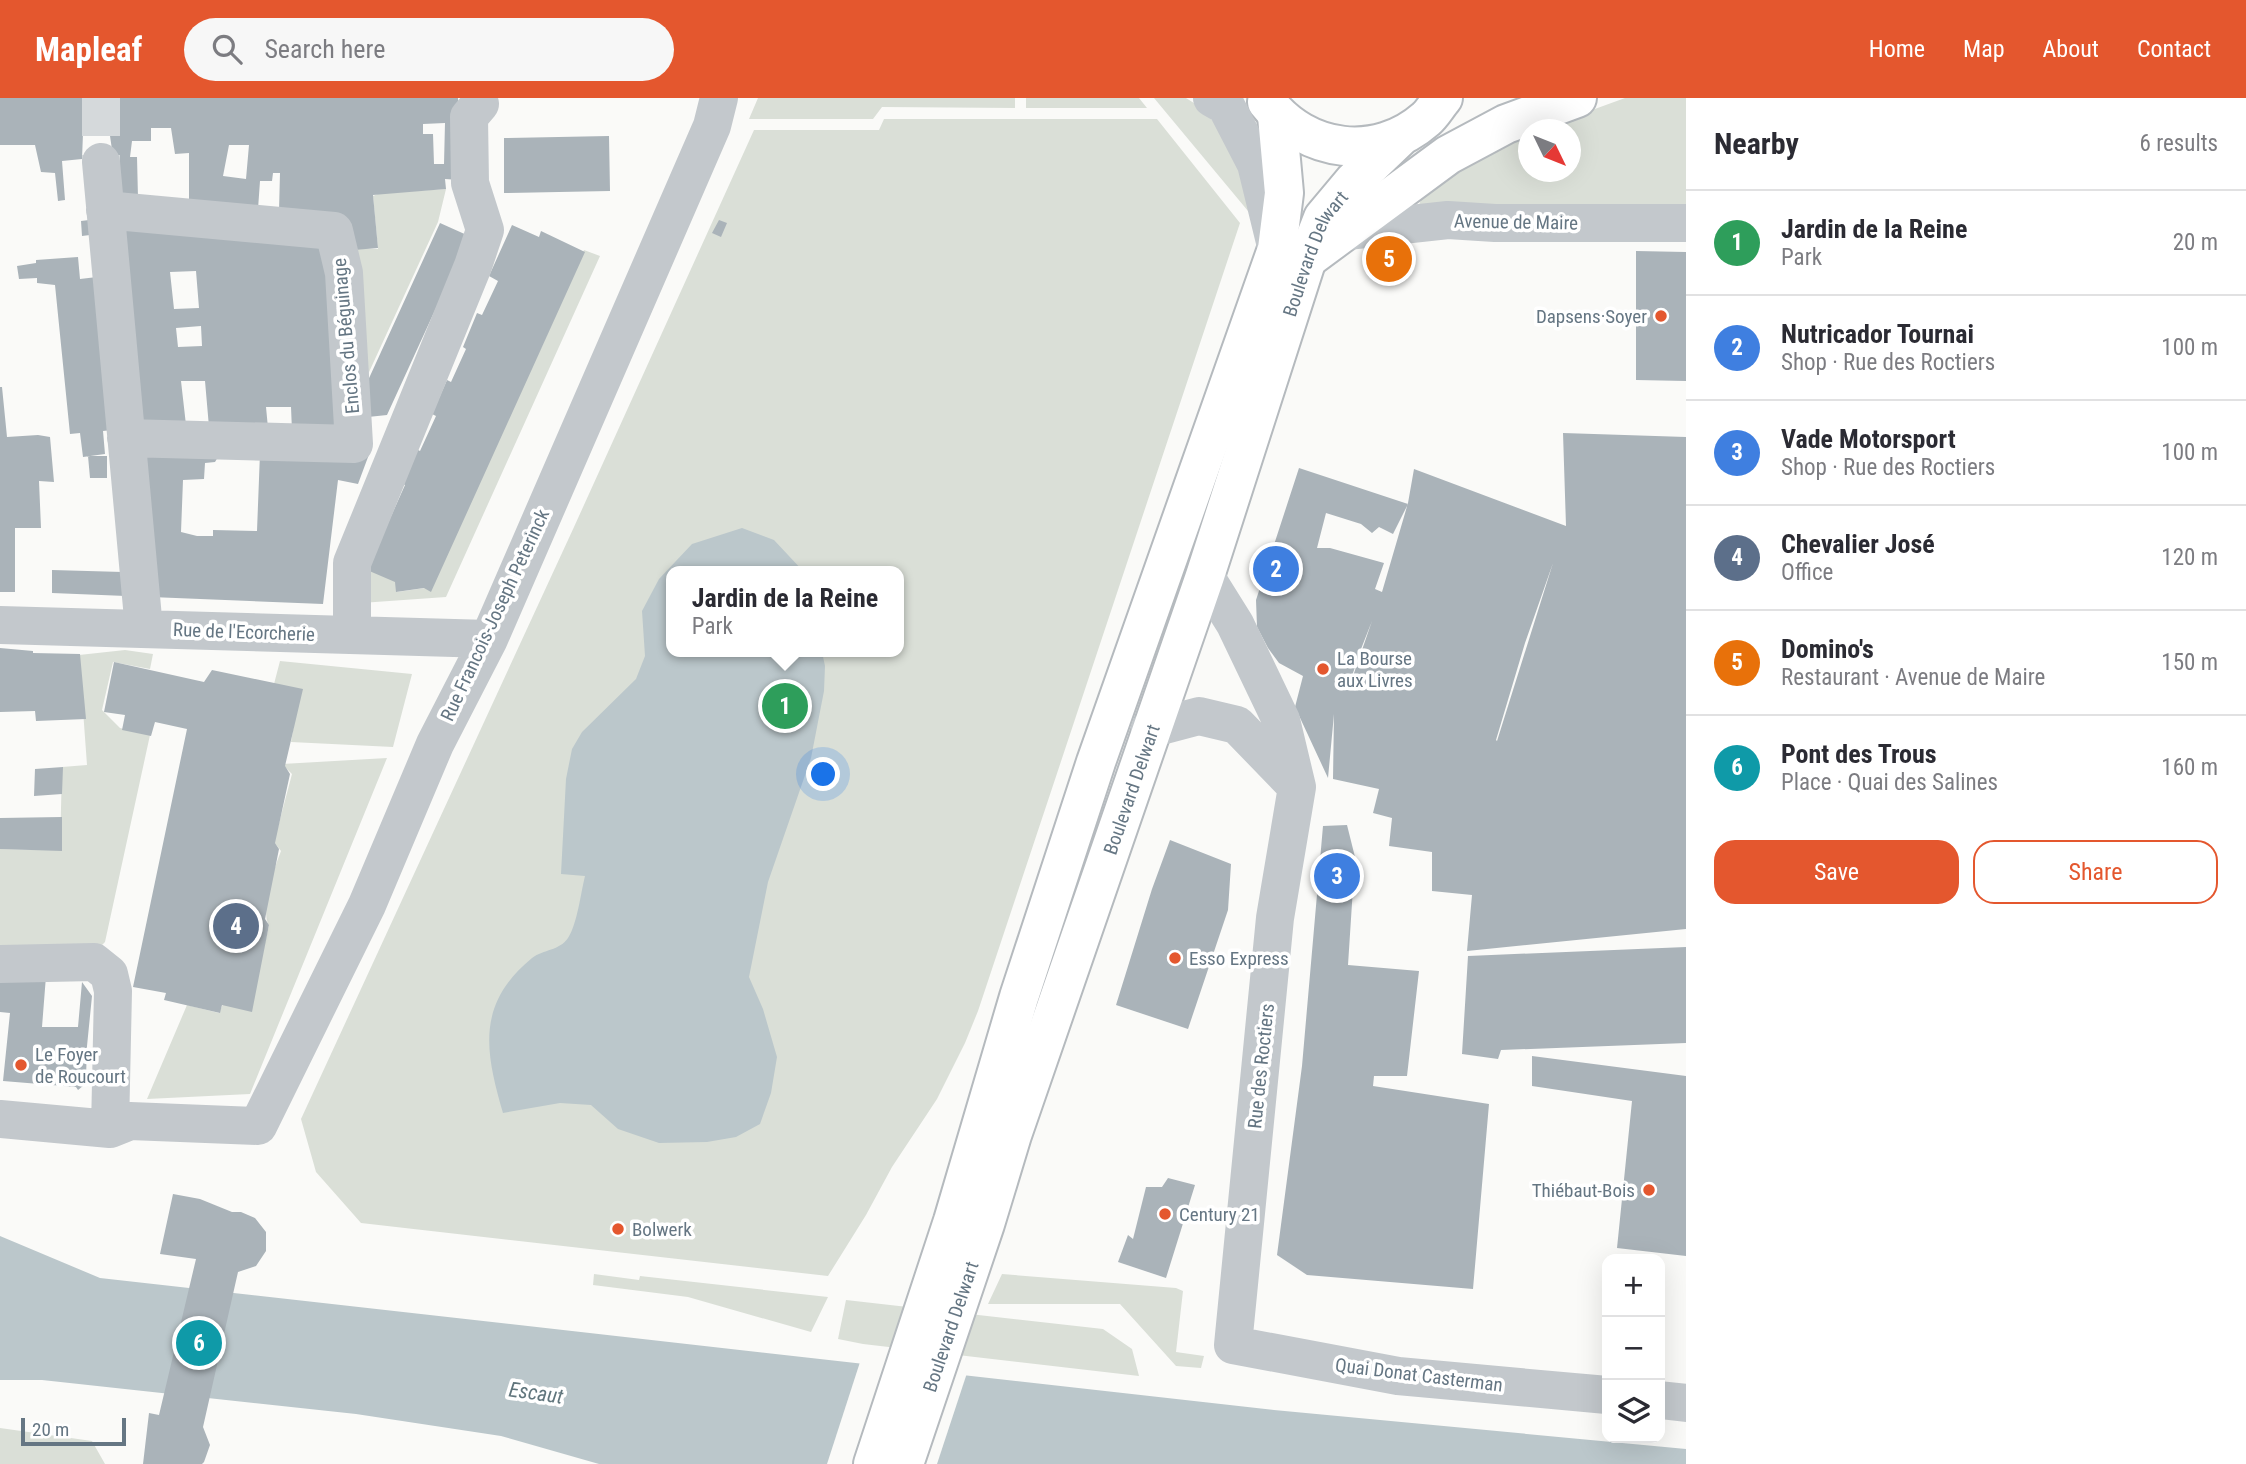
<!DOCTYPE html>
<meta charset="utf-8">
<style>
:root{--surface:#fff;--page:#f7f7f7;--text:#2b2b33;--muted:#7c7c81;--line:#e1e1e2;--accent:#e4572e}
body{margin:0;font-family:"Roboto Condensed",sans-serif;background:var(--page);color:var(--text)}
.controls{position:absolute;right:21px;bottom:21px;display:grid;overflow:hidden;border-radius:14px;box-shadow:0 7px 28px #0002}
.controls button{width:63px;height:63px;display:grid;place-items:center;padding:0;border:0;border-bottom:2px solid var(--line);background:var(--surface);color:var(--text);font:35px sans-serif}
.compass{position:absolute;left:1518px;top:21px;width:63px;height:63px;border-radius:50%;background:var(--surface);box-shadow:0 7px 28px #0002;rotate:133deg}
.scale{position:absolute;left:21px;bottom:18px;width:105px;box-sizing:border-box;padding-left:7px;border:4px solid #657683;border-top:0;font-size:19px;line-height:24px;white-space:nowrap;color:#657683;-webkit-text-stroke:5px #fff;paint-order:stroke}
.you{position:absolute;left:824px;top:677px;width:24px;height:24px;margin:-18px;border:5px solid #fff;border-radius:50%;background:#1a73e8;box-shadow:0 0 0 10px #1a73e833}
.badge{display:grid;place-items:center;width:46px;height:46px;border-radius:50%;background:var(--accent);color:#fff;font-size:23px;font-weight:700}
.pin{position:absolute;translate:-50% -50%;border:4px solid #fff;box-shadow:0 2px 7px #0006}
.popup{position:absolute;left:666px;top:468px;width:238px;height:91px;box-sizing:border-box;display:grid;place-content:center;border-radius:14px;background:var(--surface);filter:drop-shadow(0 2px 5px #0005);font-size:23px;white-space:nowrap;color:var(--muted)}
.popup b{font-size:26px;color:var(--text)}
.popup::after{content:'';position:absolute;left:50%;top:100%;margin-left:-14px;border:14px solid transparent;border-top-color:var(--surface)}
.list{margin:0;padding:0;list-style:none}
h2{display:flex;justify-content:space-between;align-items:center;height:91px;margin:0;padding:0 28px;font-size:30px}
h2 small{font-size:23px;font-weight:400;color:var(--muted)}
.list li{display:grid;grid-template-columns:46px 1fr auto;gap:21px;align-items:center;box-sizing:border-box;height:105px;padding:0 28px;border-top:2px solid var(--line)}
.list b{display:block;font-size:26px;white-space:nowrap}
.list p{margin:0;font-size:23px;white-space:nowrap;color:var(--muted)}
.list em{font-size:23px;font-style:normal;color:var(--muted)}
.actions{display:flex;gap:14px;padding:21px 28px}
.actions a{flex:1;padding:16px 0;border:2px solid var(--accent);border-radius:21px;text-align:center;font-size:24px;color:var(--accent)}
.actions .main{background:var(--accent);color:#fff}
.icon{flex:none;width:38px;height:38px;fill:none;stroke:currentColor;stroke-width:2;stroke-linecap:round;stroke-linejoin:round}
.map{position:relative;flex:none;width:1686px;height:1366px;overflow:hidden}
header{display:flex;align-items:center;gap:42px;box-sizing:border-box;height:98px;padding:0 35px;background:var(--accent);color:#fff}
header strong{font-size:33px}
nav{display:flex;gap:38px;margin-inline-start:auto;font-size:24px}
.search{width:490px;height:63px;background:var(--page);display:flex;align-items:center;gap:18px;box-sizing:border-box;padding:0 24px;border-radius:38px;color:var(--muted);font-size:26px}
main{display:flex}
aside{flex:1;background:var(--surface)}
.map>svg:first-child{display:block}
.green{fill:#dadfd7;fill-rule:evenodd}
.water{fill:#bbc7cb}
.pier{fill:#fafaf8}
.building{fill:#aab3b9;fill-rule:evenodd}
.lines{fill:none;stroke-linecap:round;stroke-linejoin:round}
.minor-tunnel{stroke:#d5d9db;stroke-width:38;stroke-dasharray:38 19;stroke-linecap:butt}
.major-casing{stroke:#b5babe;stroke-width:42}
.minor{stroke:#c3c8cc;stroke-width:38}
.major{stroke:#fff;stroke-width:38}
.poi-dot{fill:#e4572e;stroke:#fff;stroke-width:2.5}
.labels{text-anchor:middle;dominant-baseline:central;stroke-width:7;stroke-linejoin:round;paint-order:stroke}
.street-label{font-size:19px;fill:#657683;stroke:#fff}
.poi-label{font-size:19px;fill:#657683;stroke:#fff;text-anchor:start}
.water-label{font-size:21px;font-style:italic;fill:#60757c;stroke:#fff}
</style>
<header>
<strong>Mapleaf</strong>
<div class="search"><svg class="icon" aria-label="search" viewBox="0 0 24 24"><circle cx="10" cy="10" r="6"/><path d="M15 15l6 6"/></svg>Search here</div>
<nav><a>Home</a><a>Map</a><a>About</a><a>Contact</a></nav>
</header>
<main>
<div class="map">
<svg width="1686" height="1366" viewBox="0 0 1686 1366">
<rect width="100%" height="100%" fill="#fafaf8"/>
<!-- green -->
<path class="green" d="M758,0H1015V10L882,9L873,21H749Z
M1026,0H1139L1147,10H1026Z
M1154,0H1186L1197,7L1229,39L1248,104V113Z
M1625,0H1686V108L1419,107L1425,91L1528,37V74H1570V32L1540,31Z
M884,21H1157L1240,125L978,913L965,945L937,1001L892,1069L866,1117L828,1178L361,1125L316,1074L301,1021L574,429L754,32H879ZM671,473H899V554H671Z
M446,91L438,124L364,285L352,150L378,151L373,98L380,95Z
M584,152L600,158L446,499L361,505L367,471L396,483L397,494L425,490L542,248Z
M125,552L153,556L150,571L113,564L102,612L120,630L150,637L105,844L98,851L0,855V751L60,752L62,669L87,667L79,557Z
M280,563L412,576L393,649L291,644L300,592L274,586Z
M387,660L250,996L147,1001L187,907L219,915L223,906L259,869L269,828C260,810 274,771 281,753L274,744L292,676L282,666Z
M594,1176L639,1182L640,1178L828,1199L811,1234L688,1199L593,1187Z
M1002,1176L1176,1190L1183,1193L1176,1254L1204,1258L1201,1270L1176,1268L1120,1206H988Z
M846,1202L1103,1231L1132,1251L1139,1278L863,1246L838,1241Z
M0,1330L92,1343L105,1366H0Z"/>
<!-- water -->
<path class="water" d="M742,430L774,442L803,473H671V554H822L825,568L824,593L811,660L768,784L749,879L763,911L777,959L771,995L760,1026L736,1039L707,1044L659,1045L618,1031L591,1007L560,1005L503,1015C485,953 476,906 532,860C544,851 559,853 568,840C577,827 581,794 585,778L561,776L566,681L572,651L582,634L636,581L645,558L642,513L659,481L692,446Z
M0,1138L100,1180L1274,1312L1686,1351V1366H599L501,1338L356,1316L42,1282H0Z"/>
<!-- pier -->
<path class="pier" d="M861,1261L967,1275L937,1366H827Z"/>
<!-- building -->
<path class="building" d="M0,0H458L460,82L445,81L446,91L373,97L378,150L354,152L351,125L324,123L279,113L280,75H273L272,83H260L258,111L189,106V55L175,56L171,30H151V43H132L130,59H137L138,100H119L109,31L83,35L82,61L62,63L65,102L58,103L55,75L41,74L35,47H0ZM445,25L444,66H434L433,36H423V26ZM229,47H249L246,81L223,78Z
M609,38L610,93L504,95V40Z
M89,122L90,137L82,138L81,123Z
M719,122L727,125L721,139L712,135Z
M440,125L469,138L387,317L368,319L365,289Z
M512,127L539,139L541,133L585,154L431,494L424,490L396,494L395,484L367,472L405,387L401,385L416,351L420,353L436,318L432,316L447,282L451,284L466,251L463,249L477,215L482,217L498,183L489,178Z
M114,130L329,147L341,334L292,333L291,309H266L268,330L209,329L205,283H181L186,327L136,326ZM196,173L199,210L174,211L170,174ZM201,228L202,248L178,249L176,230Z
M1636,153L1686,154V283L1636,282Z
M78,159L80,181L97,179L112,332L103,333L105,356L83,359L80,335L70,336L55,187L37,185V180L19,181L17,168L36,165V162Z
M0,289H2L7,339L38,337L50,339L54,384L39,383L41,430H15V494H0Z
M1563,335L1686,339V831L1467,853L1472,797L1432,793V754L1389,748L1392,720L1373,715L1379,691L1333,681L1334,616L1328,680L1295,609L1303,578L1279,565L1268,550L1257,529L1256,502L1299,370L1408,406L1393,436L1379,429L1372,435L1361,426L1326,415L1317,450H1330L1384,465L1375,491L1382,494L1408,405L1414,371L1566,428ZM1553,465L1497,643L1496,642L1525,545ZM1372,523L1353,578H1352L1361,551Z
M136,348L218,359L215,364L205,365L204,381L183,382L181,434L197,438H213V432L257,433L260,355L371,351L358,386L338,382L323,506L151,499Z
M88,358H107V380H90Z
M52,472L123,474L126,498L52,495Z
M0,550L33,553V555L80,556L86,621L36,623L35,613L0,614Z
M114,564L204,584L212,572L303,591L285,668L290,676L275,745L279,751L265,821L269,827L252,914L222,907L220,915L164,902L166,895L133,889L187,631L155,624L151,638L122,632L125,617L104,614Z
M63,669L62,696L34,698L35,671Z
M62,719V753L0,751V720Z
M1347,727L1355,759L1348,867L1419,873L1407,978H1374L1373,988L1489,1006L1473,1191L1307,1177L1277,1157L1302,968L1323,728Z
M1170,742L1231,766L1228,812L1188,931L1116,907L1152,791Z
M1686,849V945L1501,952L1498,961L1462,956L1468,858Z
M46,878L42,929H78L82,884L92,898L87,948L86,980L89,983L78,992L76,989L3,983L10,915L0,914V879Z
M1532,958L1686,978V1158L1617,1150L1632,1003L1532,988Z
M1168,1080L1195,1087L1166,1180L1118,1164L1128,1137L1133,1141L1146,1089H1162Z
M173,1096L200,1101L232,1114H241L255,1120L266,1134V1153L256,1168L238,1174L203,1329L210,1347L204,1364L202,1366H143L149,1315L159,1317L196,1161L160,1156Z"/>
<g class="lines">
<!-- minor-tunnel -->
<path class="minor-tunnel" d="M101,0V64"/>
<defs>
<g id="major">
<path d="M1267,4C1306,55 1377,64 1426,21C1432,16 1437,7 1443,0"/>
<path d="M1307,161L1448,57L1506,26L1577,0"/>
<path d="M873,1366L953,1123L1019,899L1096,664L1277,151L1284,95L1277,18"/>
<path id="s1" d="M904,1366L985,1126L1012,1037L1205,478L1307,161L1323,120L1354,83L1399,40"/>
</g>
</defs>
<!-- major casing -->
<use href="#major" class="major-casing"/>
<!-- minor -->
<path class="minor" d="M1212,0L1226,8L1256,66L1276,148
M101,64L144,531
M105,112L334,133L344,175L354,346L126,340
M1347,133L1448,122L1495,125H1686
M1205,478L1235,526L1281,622L1297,689L1275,820L1233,1247L1398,1278L1607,1297
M0,527L489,541
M352,537V465L473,168L485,132L470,85L469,19L480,6
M1150,631L1199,618L1237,627L1297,689
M0,866L94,864L109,876L113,893L110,1031
M0,1021L110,1031L130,1023L258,1028L367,807L435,646L489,541L712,28L719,0
M1660,1302L1686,1305"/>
<!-- major -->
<use href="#major" class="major"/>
</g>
<!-- markers -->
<g class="poi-dot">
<circle cx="1661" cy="218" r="7"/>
<circle cx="1323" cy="571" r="7"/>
<circle cx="1175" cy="860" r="7"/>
<circle cx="21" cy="967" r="7"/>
<circle cx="1649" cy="1092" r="7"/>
<circle cx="1165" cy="1116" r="7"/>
<circle cx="618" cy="1131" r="7"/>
</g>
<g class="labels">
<!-- street labels -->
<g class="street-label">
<text transform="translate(1516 124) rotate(1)">Avenue de Maire</text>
<text stroke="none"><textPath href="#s1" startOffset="1279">Boulevard Delwart</textPath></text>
<text transform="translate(346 238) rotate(-95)">Enclos du Béguinage</text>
<text transform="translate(495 517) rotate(-65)">Rue Francois-Joseph Peterinck</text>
<text transform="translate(244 534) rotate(2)">Rue de l'Ecorcherie</text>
<text stroke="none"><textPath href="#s1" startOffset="712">Boulevard Delwart</textPath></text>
<text transform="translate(1261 968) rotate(-84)">Rue des Roctiers</text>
<text stroke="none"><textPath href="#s1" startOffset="145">Boulevard Delwart</textPath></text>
<text transform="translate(1419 1277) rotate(7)">Quai Donat Casterman</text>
</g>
<!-- poi labels -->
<g class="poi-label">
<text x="1647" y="218" text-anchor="end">Dapsens·Soyer</text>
<text x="1337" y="560">La Bourse<tspan x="1337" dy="22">aux Livres</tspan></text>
<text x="1189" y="860">Esso Express</text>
<text x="35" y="956">Le Foyer<tspan x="35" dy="22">de Roucourt</tspan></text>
<text x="1635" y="1092" text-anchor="end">Thiébaut-Bois</text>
<text x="1179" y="1116">Century 21</text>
<text x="632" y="1131">Bolwerk</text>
</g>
<!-- water labels -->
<g class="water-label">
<text transform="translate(536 1295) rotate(8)">Escaut</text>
</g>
</g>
</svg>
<div class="controls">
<button>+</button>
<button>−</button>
<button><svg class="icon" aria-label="layers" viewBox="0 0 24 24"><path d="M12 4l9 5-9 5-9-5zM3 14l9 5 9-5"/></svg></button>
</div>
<svg class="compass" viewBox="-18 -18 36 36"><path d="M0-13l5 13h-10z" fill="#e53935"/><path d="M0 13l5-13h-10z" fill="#7c7c81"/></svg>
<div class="scale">20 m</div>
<div class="you"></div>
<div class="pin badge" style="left:785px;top:608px;background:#2e9e5b">1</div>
<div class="popup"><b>Jardin de la Reine</b>Park</div>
<div class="pin badge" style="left:1276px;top:471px;background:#3f7fe0">2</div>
<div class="pin badge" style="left:1337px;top:778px;background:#3f7fe0">3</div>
<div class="pin badge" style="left:236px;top:828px;background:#5c6f8a">4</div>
<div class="pin badge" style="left:1389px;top:161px;background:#e8710a">5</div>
<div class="pin badge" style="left:199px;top:1245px;background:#0f9aa8">6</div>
</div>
<aside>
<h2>Nearby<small>6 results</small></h2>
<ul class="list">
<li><span class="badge" style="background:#2e9e5b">1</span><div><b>Jardin de la Reine</b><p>Park</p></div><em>20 m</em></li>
<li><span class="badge" style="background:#3f7fe0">2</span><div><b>Nutricador Tournai</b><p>Shop · Rue des Roctiers</p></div><em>100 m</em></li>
<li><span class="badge" style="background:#3f7fe0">3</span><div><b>Vade Motorsport</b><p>Shop · Rue des Roctiers</p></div><em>100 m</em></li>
<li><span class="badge" style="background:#5c6f8a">4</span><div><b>Chevalier José</b><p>Office</p></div><em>120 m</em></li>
<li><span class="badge" style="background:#e8710a">5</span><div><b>Domino's</b><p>Restaurant · Avenue de Maire</p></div><em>150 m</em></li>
<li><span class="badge" style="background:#0f9aa8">6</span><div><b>Pont des Trous</b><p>Place · Quai des Salines</p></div><em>160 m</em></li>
</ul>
<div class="actions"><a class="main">Save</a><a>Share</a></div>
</aside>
</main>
